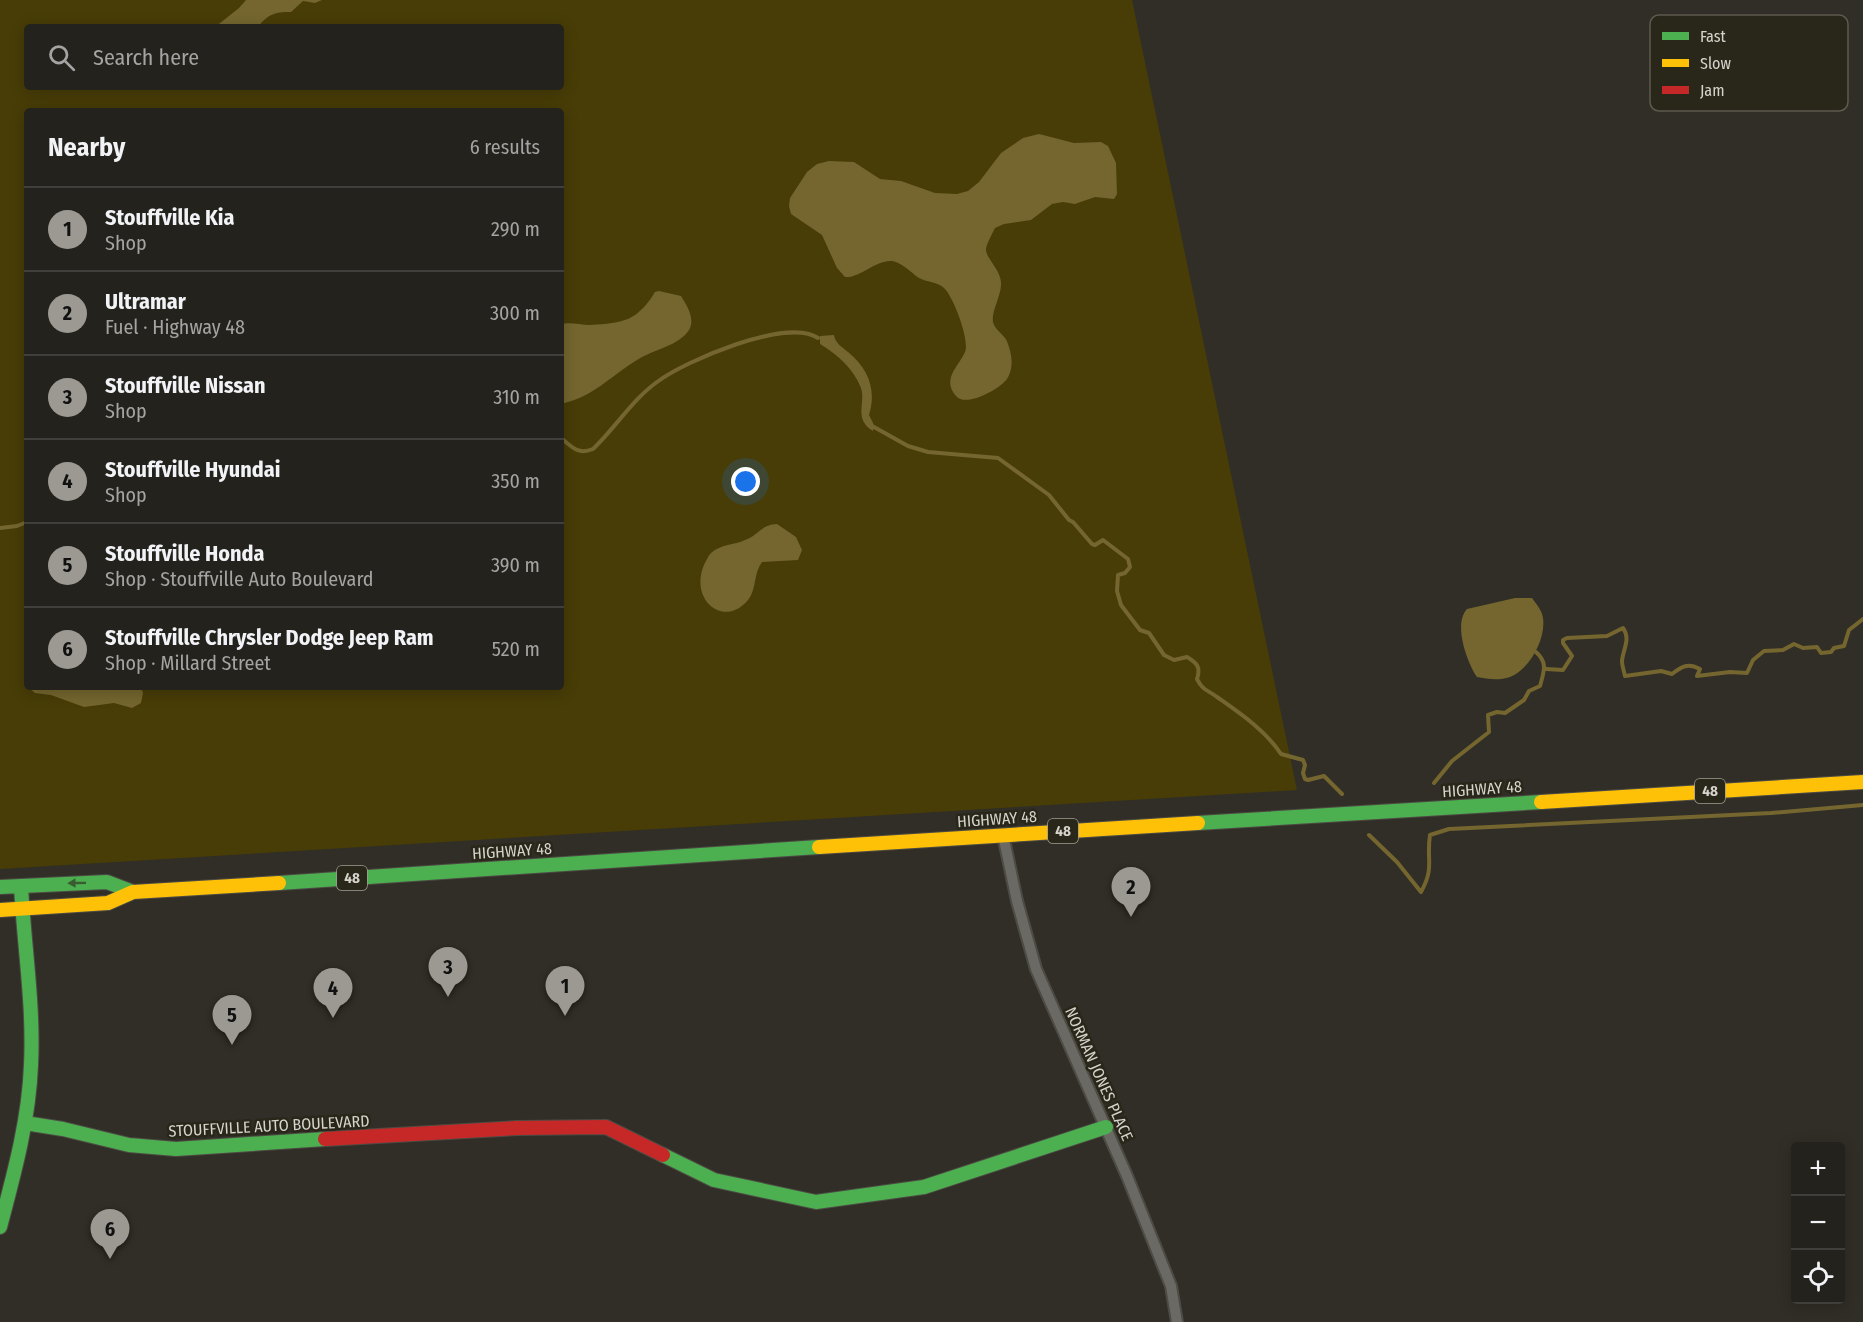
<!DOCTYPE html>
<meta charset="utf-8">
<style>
:root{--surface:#24221c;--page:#2c2a25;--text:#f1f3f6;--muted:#a3a4a3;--line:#413f3b;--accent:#9b9991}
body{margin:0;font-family:"Fira Sans Condensed",sans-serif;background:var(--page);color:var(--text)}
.controls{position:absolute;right:18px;bottom:18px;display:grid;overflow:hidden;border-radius:6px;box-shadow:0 3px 15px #0003}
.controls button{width:54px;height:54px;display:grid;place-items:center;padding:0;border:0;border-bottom:2px solid var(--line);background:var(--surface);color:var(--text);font:30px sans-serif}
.you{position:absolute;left:746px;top:482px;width:21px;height:21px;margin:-15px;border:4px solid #fff;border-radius:50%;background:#1a73e8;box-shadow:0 0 0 9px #1a73e833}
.badge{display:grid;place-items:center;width:39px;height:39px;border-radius:50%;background:var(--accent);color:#111;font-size:20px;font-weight:700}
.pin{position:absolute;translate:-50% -50px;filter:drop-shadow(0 2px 3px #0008)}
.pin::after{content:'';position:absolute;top:32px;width:21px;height:18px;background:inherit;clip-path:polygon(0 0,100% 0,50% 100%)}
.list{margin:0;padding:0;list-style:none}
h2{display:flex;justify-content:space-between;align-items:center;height:78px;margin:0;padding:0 24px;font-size:26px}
h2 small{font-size:20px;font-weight:400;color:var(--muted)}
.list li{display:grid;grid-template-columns:39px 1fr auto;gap:18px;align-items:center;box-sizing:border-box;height:84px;padding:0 24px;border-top:2px solid var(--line)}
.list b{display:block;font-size:22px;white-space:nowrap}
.list p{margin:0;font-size:20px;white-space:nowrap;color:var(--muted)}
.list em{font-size:20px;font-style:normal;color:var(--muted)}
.icon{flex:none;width:33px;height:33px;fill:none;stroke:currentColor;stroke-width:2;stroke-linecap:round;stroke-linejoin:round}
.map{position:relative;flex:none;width:1863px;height:1322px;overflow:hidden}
.search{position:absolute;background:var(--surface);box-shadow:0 3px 15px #0003;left:24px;top:24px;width:540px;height:66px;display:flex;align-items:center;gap:15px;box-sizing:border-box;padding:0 21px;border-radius:6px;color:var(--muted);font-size:22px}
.panel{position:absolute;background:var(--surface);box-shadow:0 3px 15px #0003;left:24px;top:108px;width:540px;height:582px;border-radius:6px}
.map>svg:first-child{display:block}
.green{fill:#483d07;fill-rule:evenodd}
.water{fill:#74662e}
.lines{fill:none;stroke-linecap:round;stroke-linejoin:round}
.stream{stroke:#74662e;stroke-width:4}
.street-casing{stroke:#4d4b44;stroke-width:14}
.fast-casing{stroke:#4d4b44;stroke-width:16}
.slow-casing{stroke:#4d4b44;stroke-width:16}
.jam-casing{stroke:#4d4b44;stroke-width:16}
.street{stroke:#6a6963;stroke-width:10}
.fast{stroke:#4caf50;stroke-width:14}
.slow{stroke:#ffc107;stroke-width:14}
.jam{stroke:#c62828;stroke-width:14}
.oneway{fill:#375d30}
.labels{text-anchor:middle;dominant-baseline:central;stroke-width:5;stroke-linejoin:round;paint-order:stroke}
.shield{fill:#29261a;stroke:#a19f96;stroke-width:1.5}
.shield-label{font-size:15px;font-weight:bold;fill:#d5d3cb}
.street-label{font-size:16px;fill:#d5d3cb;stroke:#29261a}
.key{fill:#29261a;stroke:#5d5a4f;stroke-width:1.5}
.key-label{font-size:16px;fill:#d5d3cb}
</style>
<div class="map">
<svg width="1863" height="1322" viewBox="0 0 1863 1322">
<rect width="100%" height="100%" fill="#302e26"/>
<!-- green -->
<path class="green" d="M0,0H1132L1297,790L0,869ZM27,27H561V87H27ZM27,111H561V687H27Z"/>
<!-- water -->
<path class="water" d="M246,0H322L315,3L303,1L291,12C275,12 268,14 258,27H215L239,8Z
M1039,134L1074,143L1101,142L1108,146L1116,163L1117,194L1114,199L1095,197L1075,204L1063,202L1052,204L1031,220L1004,224L995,228C992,234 987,243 986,249C985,257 1000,269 1001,282C1002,295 991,311 993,322C995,331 1006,335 1008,344C1012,355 1014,368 1007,379C1000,389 966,408 956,396C941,379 959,366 965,352C970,340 953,296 944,288C938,282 926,282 919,278C910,272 903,263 892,261C875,260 861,278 845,277L837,268L822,235L791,214L789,206L790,198L807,172L817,164L829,161L854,162L880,179L901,181L935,193L957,194L968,191L979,182L1001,153L1023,138Z
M659,291L681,296C686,304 696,319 689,330C679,346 652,350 637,360C609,377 595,396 561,404V324C571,322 580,325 590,325C624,323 637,321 655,292Z
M834,335C835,343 842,347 848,352C868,368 877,390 869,415L874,425L873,431C853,419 866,403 861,388C853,368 838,355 820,344V336Z
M777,524L796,537L802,550L798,560L762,562C753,574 757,589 748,600C724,629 689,600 704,565C706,561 708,556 711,553C721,544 734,545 745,540C759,535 760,525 777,524Z
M1515,598H1532C1536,604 1542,610 1543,618C1546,639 1530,669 1510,677C1499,681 1487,679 1477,677C1467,662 1453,624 1467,609Z
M28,687H141L143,693L141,703L132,708L114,703L84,707L51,695L35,693Z"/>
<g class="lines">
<!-- stream -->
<path class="stream" d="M874,427L908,446L928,452L998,458L1049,495L1069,520L1073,522L1092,544L1095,545L1103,540L1128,559L1130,567L1125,573L1118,575L1117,591L1121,605L1140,630L1149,633L1164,655L1174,660L1187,657C1197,663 1201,667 1197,679C1203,691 1208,690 1217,697C1241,714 1265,730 1281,754L1303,760L1305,765L1303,773L1305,779L1308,780L1324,776L1342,794
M561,438C573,448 578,455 593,449C616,427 632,400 657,382C685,361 787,317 818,338
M0,528L17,526L27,522
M1546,669L1563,670L1572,656L1563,643V640L1567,638L1607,636L1623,628C1631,639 1623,649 1622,661C1622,666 1624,671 1625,676L1661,671L1672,674C1682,666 1688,663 1700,669L1697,676L1730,672L1747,673L1753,660L1764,651L1783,650L1794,644L1803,648L1817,647L1821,653L1831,652L1834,648L1844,646L1849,630L1863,619
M1434,783L1452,761L1489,732L1488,715L1497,712L1505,713L1524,700L1529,691L1540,686C1544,671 1548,663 1536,652
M1369,835L1397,862L1421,892C1435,867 1426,860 1430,835L1449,829L1771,813L1863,805"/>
<defs>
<path id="street" d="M1003,835L1017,901L1036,969L1127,1176L1171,1286L1177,1322"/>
<path id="fast" d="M1198,823L1541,802
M279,883L819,847
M0,887L107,882L133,892
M25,1123L63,1129L129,1145L176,1149L325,1139
M663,1155L714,1180L816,1202L924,1187L1106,1127
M0,1227C14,1174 29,1120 31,1065C34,1005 24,946 21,886"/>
<path id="slow" d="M1541,802L1863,782
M819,847L1198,823
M0,910L108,903L133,892L279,883"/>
<path id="jam" d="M325,1139L517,1128L606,1127L663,1155"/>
</defs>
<!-- street casing -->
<use href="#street" class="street-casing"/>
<!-- fast casing -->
<use href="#fast" class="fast-casing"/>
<!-- slow casing -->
<use href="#slow" class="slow-casing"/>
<!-- jam casing -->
<use href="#jam" class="jam-casing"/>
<!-- street -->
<use href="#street" class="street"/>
<!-- fast -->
<use href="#fast" class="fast"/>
<!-- slow -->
<use href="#slow" class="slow"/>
<!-- jam -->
<use href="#jam" class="jam"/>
</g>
<!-- one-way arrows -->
<defs><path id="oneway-solid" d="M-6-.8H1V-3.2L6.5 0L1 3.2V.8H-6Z" transform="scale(1.5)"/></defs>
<use class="oneway" href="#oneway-solid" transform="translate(77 883) rotate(179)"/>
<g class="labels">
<!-- shield labels -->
<g class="shield">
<rect x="1695" y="779" width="30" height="24" rx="4.5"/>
<rect x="1048" y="819" width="30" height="24" rx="4.5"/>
<rect x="337" y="866" width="30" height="24" rx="4.5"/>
</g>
<g class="shield-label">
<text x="1710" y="791">48</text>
<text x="1063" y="831">48</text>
<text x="352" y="878">48</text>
</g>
<!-- street labels -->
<g class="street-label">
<text transform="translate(1482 789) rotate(-4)">HIGHWAY 48</text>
<text transform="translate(997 819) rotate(-4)">HIGHWAY 48</text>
<text transform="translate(512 851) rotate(-4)">HIGHWAY 48</text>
<text transform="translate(1099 1074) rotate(66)">NORMAN JONES PLACE</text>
<text transform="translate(269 1126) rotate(-3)">STOUFFVILLE AUTO BOULEVARD</text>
</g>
</g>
<!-- legend -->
<rect x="1650" y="15" width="198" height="96" rx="9" class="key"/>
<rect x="1662" y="32" width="27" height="8" fill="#4caf50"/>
<rect x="1662" y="59" width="27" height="8" fill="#ffc107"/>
<rect x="1662" y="86" width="27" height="8" fill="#c62828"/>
<g class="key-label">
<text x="1700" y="42">Fast</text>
<text x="1700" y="69">Slow</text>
<text x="1700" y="96">Jam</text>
</g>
</svg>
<div class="controls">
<button>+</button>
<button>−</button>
<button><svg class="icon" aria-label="locate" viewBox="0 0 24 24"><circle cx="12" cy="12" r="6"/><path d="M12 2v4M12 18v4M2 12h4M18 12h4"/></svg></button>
</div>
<div class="you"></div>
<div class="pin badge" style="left:565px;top:1016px">1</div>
<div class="pin badge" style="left:1131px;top:917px">2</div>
<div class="pin badge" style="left:448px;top:997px">3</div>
<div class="pin badge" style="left:333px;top:1018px">4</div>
<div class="pin badge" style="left:232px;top:1045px">5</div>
<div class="pin badge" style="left:110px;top:1259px">6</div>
<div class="search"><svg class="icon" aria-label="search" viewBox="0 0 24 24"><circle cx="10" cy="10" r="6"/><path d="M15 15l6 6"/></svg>Search here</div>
<section class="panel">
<h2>Nearby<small>6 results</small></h2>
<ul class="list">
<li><span class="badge">1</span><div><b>Stouffville Kia</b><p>Shop</p></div><em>290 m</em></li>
<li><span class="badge">2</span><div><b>Ultramar</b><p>Fuel · Highway 48</p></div><em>300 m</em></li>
<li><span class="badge">3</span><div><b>Stouffville Nissan</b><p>Shop</p></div><em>310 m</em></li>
<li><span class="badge">4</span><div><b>Stouffville Hyundai</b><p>Shop</p></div><em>350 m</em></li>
<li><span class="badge">5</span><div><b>Stouffville Honda</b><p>Shop · Stouffville Auto Boulevard</p></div><em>390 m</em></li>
<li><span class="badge">6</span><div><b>Stouffville Chrysler Dodge Jeep Ram</b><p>Shop · Millard Street</p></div><em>520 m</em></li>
</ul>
</section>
</div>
